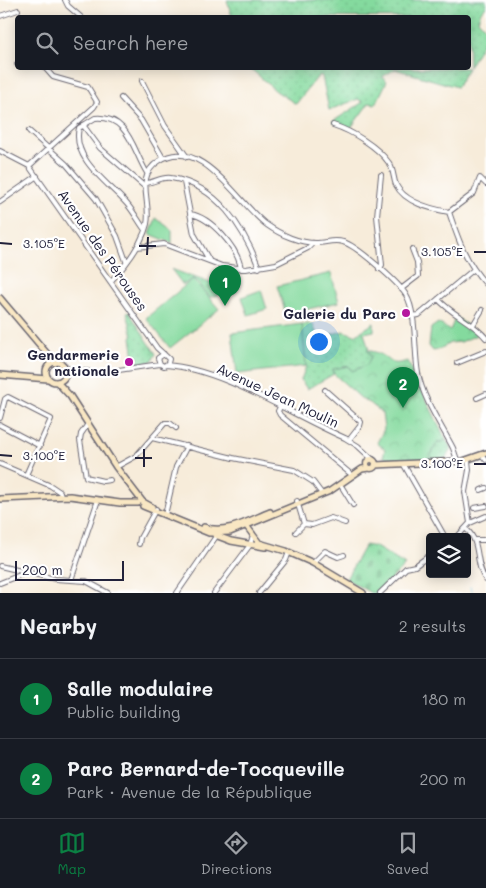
<!DOCTYPE html>
<meta charset="utf-8">
<style>
:root{--surface:#171b24;--page:#242831;--text:#f1f3f6;--muted:#9ea1a6;--line:#363941;--accent:#0b8043}
body{margin:0;font-family:Mali,sans-serif;background:var(--page);color:var(--text)}
.controls{position:absolute;right:15px;bottom:15px;display:grid;overflow:hidden;border-radius:5px;box-shadow:0 2px 12px #0003}
.controls button{width:45px;height:45px;display:grid;place-items:center;padding:0;border:0;border-bottom:1px solid var(--line);background:var(--surface);color:var(--text);font:25px sans-serif}
.scale{position:absolute;left:15px;bottom:12px;width:109px;box-sizing:border-box;padding-left:5px;border:2px solid #22223b;border-top:0;font-size:14px;line-height:18px;white-space:nowrap;color:#22223b;-webkit-text-stroke:4px #fff;paint-order:stroke}
.you{position:absolute;left:318px;top:341px;width:18px;height:18px;margin:-12px;border:4px solid #fff;border-radius:50%;background:#1a73e8;box-shadow:0 0 0 8px #1a73e833}
.badge{display:grid;place-items:center;width:32px;height:32px;border-radius:50%;background:var(--accent);color:#fff;font-size:16px;font-weight:700}
.pin{position:absolute;translate:-50% -41px;filter:drop-shadow(0 1px 2px #0008)}
.pin::after{content:'';position:absolute;top:26px;width:18px;height:15px;background:inherit;clip-path:polygon(0 0,100% 0,50% 100%)}
.list{margin:0;padding:0;list-style:none}
h2{display:flex;justify-content:space-between;align-items:center;height:65px;margin:0;padding:0 20px;font-size:21px}
h2 small{font-size:16px;font-weight:400;color:var(--muted)}
.list li{display:grid;grid-template-columns:32px 1fr auto;gap:15px;align-items:center;box-sizing:border-box;height:80px;padding:0 20px;border-top:1px solid var(--line)}
.list b{display:block;font-size:19px;white-space:nowrap}
.list p{margin:0;font-size:16px;white-space:nowrap;color:var(--muted)}
.list em{font-size:16px;font-style:normal;color:var(--muted)}
.icon{flex:none;width:28px;height:28px;fill:none;stroke:currentColor;stroke-width:2;stroke-linecap:round;stroke-linejoin:round}
.map{position:relative;flex:none;width:486px;height:593px;overflow:hidden}
.search{position:absolute;background:var(--surface);box-shadow:0 2px 12px #0003;left:15px;right:15px;top:15px;height:55px;display:flex;align-items:center;gap:12px;box-sizing:border-box;padding:0 18px;border-radius:5px;color:var(--muted);font-size:19px}
.sheet{height:225px;background:var(--surface)}
nav{display:flex;justify-content:space-around;align-items:center;box-sizing:border-box;height:70px;border-top:1px solid var(--line);background:var(--surface);font-size:14px;color:var(--muted)}
nav a{display:grid;justify-items:center;gap:2px}
nav .on{color:var(--accent)}
.map>svg:first-child{display:block}
.grass{fill:url(#grass-dots);stroke:#537e6c}
.cemetery{fill:url(#cemetery-stones);stroke:#537e6c}
.park{fill:url(#park-crowns);stroke:#537e6c}
.garden{fill:#84da9e;stroke:#537e6c}
.lines{fill:none;stroke-linecap:round;stroke-linejoin:round}
.stream{stroke:#61c2df;stroke-width:1}
.street-casing{stroke:#6d6973;stroke-width:6}
.secondary-casing{stroke:#6d6973;stroke-width:8}
.street{stroke:#fff;stroke-width:4}
.secondary{stroke:#f9e7c3;stroke-width:5}
.ticks{fill:none;stroke:#22223b;stroke-width:2}
.poi-dot{fill:#b5179e;stroke:#fff;stroke-width:2}
.labels{text-anchor:middle;dominant-baseline:central;stroke-width:4.5;stroke-linejoin:round;paint-order:stroke}
.street-label{font-size:14px;fill:#22223b;stroke:#fff}
.poi-label{font-size:14px;font-weight:bold;fill:#22223b;stroke:#fff;text-anchor:end}
.ticks-label{font-size:12px;text-anchor:middle;fill:#22223b;stroke:#fff;stroke-width:4.5;stroke-linejoin:round;paint-order:stroke}
</style>
<div class="map">
<svg width="486" height="593" viewBox="0 0 486 593">
<defs>
<pattern id="grass-dots" width="8" height="8" patternUnits="userSpaceOnUse" patternTransform="scale(1.25)"><rect width="8" height="8" fill="#84da9e"/><path d="M2 2h.1M6 6h.1" fill="none" stroke="#72bb89" stroke-width="1.8" stroke-linecap="round"/></pattern>
<pattern id="cemetery-stones" width="16" height="16" patternUnits="userSpaceOnUse" patternTransform="scale(1.25)"><rect width="16" height="16" fill="#84da9e"/><path d="M2 7V4a2 2 0 0 1 4 0v3zM10 15v-3a2 2 0 0 1 4 0v3z" fill="#72bb89"/></pattern>
<pattern id="park-crowns" width="20" height="18" patternUnits="userSpaceOnUse" patternTransform="scale(1.25)"><rect width="20" height="18" fill="#84da9e"/><path d="M2 6a3 3 0 1 1 6 0M12 15a3 3 0 1 1 6 0" fill="none" stroke="#72bb89"/></pattern>
</defs>
<rect width="100%" height="100%" fill="#fff"/>
<filter id="ink" filterUnits="userSpaceOnUse"><feTurbulence type="fractalNoise" baseFrequency=".02" numOctaves="2"/><feDisplacementMap in="SourceGraphic" scale="10" xChannelSelector="R" yChannelSelector="G"/><feConvolveMatrix kernelMatrix="1 2 1 2 8 2 1 2 1" color-interpolation-filters="sRGB"/></filter>
<filter id="wash" filterUnits="userSpaceOnUse"><feTurbulence type="fractalNoise" baseFrequency=".0096" numOctaves="4" result="noise"/><feDisplacementMap in="SourceGraphic" scale="20" xChannelSelector="R" yChannelSelector="G"/><feGaussianBlur stdDeviation="1.12" result="paint"/><feColorMatrix in="noise" values="0 0 0 0 0 0 0 0 0 0 0 0 0 0 0 0 0 1.4 0 .05"/><feComposite in="paint" operator="in"/></filter>
<g filter="url(#wash)">
<rect width="100%" height="100%" fill="#f7ecda"/>
<!-- grass -->
<path class="grass" d="M227,0H486V6L481,12L478,20L486,29V37L469,67L468,18L232,17Z
M250,68H468L457,87L395,69L382,77L387,81L376,104L369,103L350,129L332,122L363,102L358,99L329,110L322,76L319,75L296,104L276,91Z
M171,269L210,283L237,288V291L210,297L194,278L183,285Z
M129,312L156,354L152,361L135,365L131,337L133,336L127,313Z
M374,323V331L364,333L371,357L367,365L352,371L349,366L333,369L334,374L307,389L301,380L306,366L302,324H313L318,338L343,331L355,335Z
M446,440L451,448L446,458L428,461L437,443Z"/>
<!-- cemetery -->
<path class="cemetery" d="M365,545L376,547L405,565L378,593H371L346,579Z"/>
<!-- park -->
<path class="park" d="M456,317L479,334L461,342L450,343L438,350L433,351L429,346L431,328L438,323L450,330Z
M367,350C371,351 377,352 380,354C393,360 389,367 407,361L411,368L446,440L437,443L428,461L410,462L383,457L385,449L377,443L384,429L382,413L370,403L363,400L334,374L333,369L349,366L352,371L367,365L371,357Z"/>
<!-- garden -->
<path class="garden" d="M156,218L172,230V243L150,234Z
M331,273L339,302L286,314L277,286Z
M193,279L219,309L170,348L146,318Z
M261,290L267,309L248,315L242,297Z
M302,324L306,366L237,374L232,333Z"/>
<g class="lines">
<!-- stream -->
<path class="stream" d="M470,587L473,593"/>
</g>
</g>
<g filter="url(#ink)">
<g class="lines">
<defs>
<path id="street" d="M65,0L68,6L82,18
M0,16L18,10
M17,64H18
M142,81L165,126L187,157
M121,98L141,120L163,158
M83,125L100,148L145,187
M333,125C352,131 378,147 389,163C394,170 393,178 396,185C405,203 432,209 449,212C458,239 466,263 486,284
M29,131L66,164L96,199L117,236L126,261
M0,151L29,166L157,348L169,359L168,363L164,366L160,364L98,373L64,368
M29,166L94,107L97,102L88,87L53,77L45,68
M184,182L194,234L209,260
M145,183C154,183 162,176 171,178C217,185 244,228 259,268
M0,202L37,176
M449,212L474,193L480,178L486,184
M190,214C211,217 238,248 241,269
M145,230C139,222 134,212 127,204C110,184 71,159 79,128L95,118C129,115 133,151 147,173
M137,247L164,244L222,266L246,269L276,264L308,248L313,243
M379,269L382,265L377,216L381,175
M111,281C125,266 142,244 147,224C152,202 134,177 159,161C200,133 240,206 267,225C281,235 300,243 316,243C325,243 334,239 343,242C356,245 399,283 406,295C417,313 414,352 418,373C423,399 441,425 453,448L457,460
M401,289L418,276L417,262L412,249
M438,299C452,315 473,322 486,338
M411,316L419,315L473,270
M473,325L482,310
M457,363L486,351
M160,364L158,358L164,354
M166,365C224,369 291,415 345,438L358,446L372,459
M65,373L78,370
M325,390L361,422L360,426L349,440
M477,398L486,394
M280,407L278,411L280,415L352,475
M0,418L5,399L8,397L51,419L26,475
M88,424L81,434L80,440L86,477L103,481L110,480
M0,425L40,446
M152,438L233,458L294,470L313,482L322,494
M482,455L486,460
M468,460L469,470L465,492L470,523
M0,464L51,486L60,492L61,496
M404,465L445,537
M116,467L136,456L165,423H170L176,428
M340,484L353,505
M481,490L486,488
M297,501L304,524L312,525L331,518L345,523
M474,508L486,506
M165,515L176,467L187,446
M466,529C482,542 474,565 486,580
M296,532L304,524
M457,537L470,523L486,516
M474,540H486
M139,544L140,538L156,509
M313,563L325,551L338,557L344,555
M0,566L55,579L86,581L108,593
M71,580L98,500
M0,583L25,573
M177,593L217,535
M214,593L250,545L253,535
M259,593L286,560L289,552
M380,593L406,568L415,566L430,555"/>
<path id="secondary" d="M0,298L55,363
M46 372a10 10 0 1 1 20 0a10 10 0 1 1-20 0Z
M0,375L48,379
M57,382L70,396L116,467L142,501
M366.5 464a4.5 4.5 0 1 1 9 0a4.5 4.5 0 1 1-9 0Z
M375,465L463,461L486,453
M0,499L70,496L120,503H138
M143,502L152,507
M143,506L209,533L230,532L330,491L362,469L369,468
M245,524L259,543L286,551L313,563L363,593
M204,527C226,535 250,520 270,512
M215,535L231,541L265,547"/>
</defs>
<!-- street casing -->
<use href="#street" class="street-casing"/>
<!-- secondary casing -->
<use href="#secondary" class="secondary-casing"/>
<!-- street -->
<use href="#street" class="street"/>
<!-- secondary -->
<use href="#secondary" class="secondary"/>
</g>
</g>
<!-- ticks -->
<path class="ticks" d="M0,243L12,244M139,246H156M474,252H486M147,255L148,237M0,455L12,456M135,458H152M474,464H486M144,467V449"/>
<!-- markers -->
<g class="poi-dot">
<circle cx="406" cy="313" r="5"/>
<circle cx="129" cy="362" r="5"/>
</g>
<g class="labels">
<!-- street labels -->
<g class="street-label">
<text transform="translate(103 250) rotate(55)">Avenue des Pérouses</text>
<text transform="translate(278 395) rotate(25)">Avenue Jean Moulin</text>
</g>
<!-- poi labels -->
<g class="poi-label">
<text x="396" y="313">Galerie du Parc</text>
<text x="119" y="354">Gendarmerie<tspan x="119" dy="16">nationale</tspan></text>
</g>
</g>
<g class="ticks-label">
<text x="44" y="248">3.105°E</text>
<text x="442" y="256">3.105°E</text>
<text x="44" y="460">3.100°E</text>
<text x="442" y="468">3.100°E</text>
</g>
</svg>
<div class="controls">
<button><svg class="icon" aria-label="layers" viewBox="0 0 24 24"><path d="M12 4l9 5-9 5-9-5zM3 14l9 5 9-5"/></svg></button>
</div>
<div class="scale">200 m</div>
<div class="you"></div>
<div class="pin badge" style="left:225px;top:306px">1</div>
<div class="pin badge" style="left:403px;top:408px">2</div>
<div class="search"><svg class="icon" aria-label="search" viewBox="0 0 24 24"><circle cx="10" cy="10" r="6"/><path d="M15 15l6 6"/></svg>Search here</div>
</div>
<section class="sheet">
<h2>Nearby<small>2 results</small></h2>
<ul class="list">
<li><span class="badge">1</span><div><b>Salle modulaire</b><p>Public building</p></div><em>180 m</em></li>
<li><span class="badge">2</span><div><b>Parc Bernard-de-Tocqueville</b><p>Park · Avenue de la République</p></div><em>200 m</em></li>
</ul>
</section>
<nav>
<a class="on"><svg class="icon" aria-label="map" viewBox="0 0 24 24"><path d="M3 6l6-2 6 2 6-2v14l-6 2-6-2-6 2zM9 4v14M15 6v14"/></svg>Map</a>
<a><svg class="icon" aria-label="directions" viewBox="0 0 24 24"><path d="M12 3l9 9-9 9-9-9zM9 14v-3h6M13 9l2 2-2 2"/></svg>Directions</a>
<a><svg class="icon" aria-label="saved" viewBox="0 0 24 24"><path d="M7 4h10v16l-5-4-5 4z"/></svg>Saved</a>
</nav>
